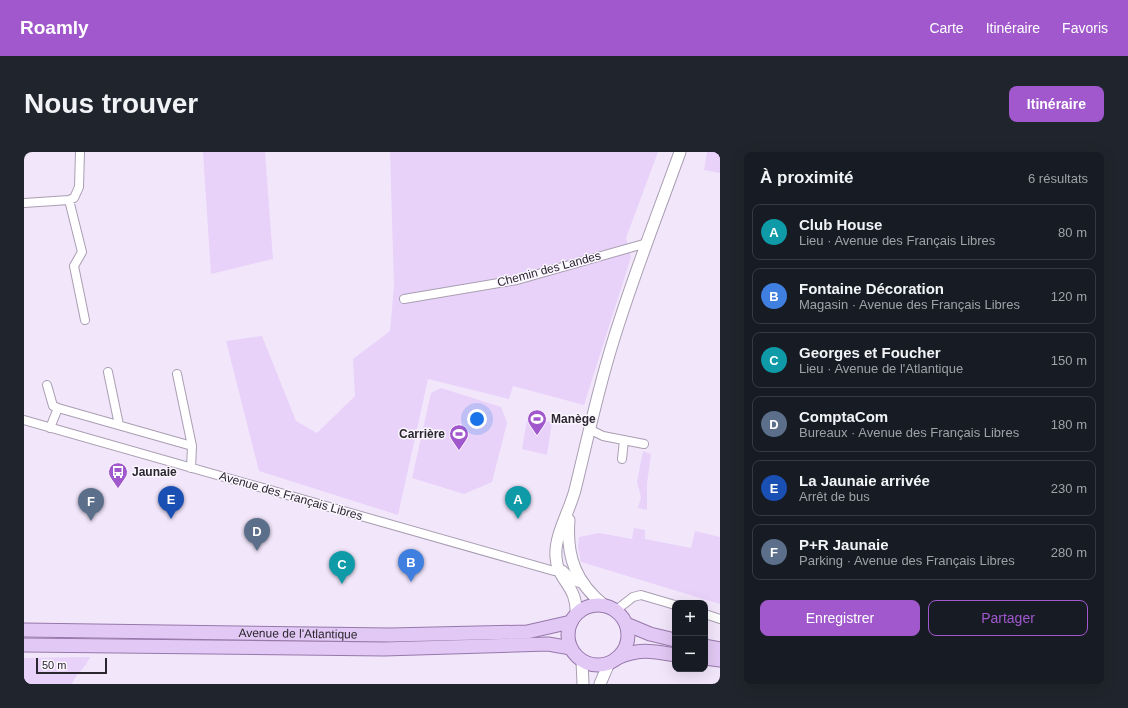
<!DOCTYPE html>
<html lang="fr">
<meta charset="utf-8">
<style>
:root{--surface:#171b24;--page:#20242c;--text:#f1f3f6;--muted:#9ea1a6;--line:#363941;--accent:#a058cc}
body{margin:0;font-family:Helvetica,sans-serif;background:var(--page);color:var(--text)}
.controls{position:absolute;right:12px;bottom:12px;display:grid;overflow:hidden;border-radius:8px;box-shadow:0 4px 16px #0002}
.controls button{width:36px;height:36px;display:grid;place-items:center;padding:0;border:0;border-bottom:1px solid var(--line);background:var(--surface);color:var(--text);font:20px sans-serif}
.scale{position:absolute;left:12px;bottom:10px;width:71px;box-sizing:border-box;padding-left:4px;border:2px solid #2b272f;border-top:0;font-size:11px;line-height:14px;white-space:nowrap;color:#2b272f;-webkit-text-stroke:3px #fbf6ff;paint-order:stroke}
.you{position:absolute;left:453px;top:267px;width:14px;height:14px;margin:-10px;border:3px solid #fff;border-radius:50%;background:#1a73e8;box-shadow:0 0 0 6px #1a73e833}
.badge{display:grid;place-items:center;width:26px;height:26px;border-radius:50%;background:var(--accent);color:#fff;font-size:13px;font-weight:700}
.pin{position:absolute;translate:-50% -33px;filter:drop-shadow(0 1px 2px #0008)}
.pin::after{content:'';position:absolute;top:21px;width:14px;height:12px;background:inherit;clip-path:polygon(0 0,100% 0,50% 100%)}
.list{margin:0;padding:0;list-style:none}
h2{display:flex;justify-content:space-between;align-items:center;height:52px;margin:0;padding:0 16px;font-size:17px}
h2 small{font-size:13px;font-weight:400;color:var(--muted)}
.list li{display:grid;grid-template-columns:26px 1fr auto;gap:12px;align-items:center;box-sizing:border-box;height:56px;margin:0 8px 8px;padding:0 8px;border:1px solid var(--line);border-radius:8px}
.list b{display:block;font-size:15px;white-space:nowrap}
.list p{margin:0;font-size:13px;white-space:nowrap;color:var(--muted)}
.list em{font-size:13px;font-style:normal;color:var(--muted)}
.actions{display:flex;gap:8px;padding:12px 16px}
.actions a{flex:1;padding:9px 0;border:1px solid var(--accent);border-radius:8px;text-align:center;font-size:14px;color:var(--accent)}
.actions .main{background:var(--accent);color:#fff}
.map{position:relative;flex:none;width:696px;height:532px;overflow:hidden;border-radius:8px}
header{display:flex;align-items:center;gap:24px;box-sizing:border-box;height:56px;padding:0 20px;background:var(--accent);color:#fff}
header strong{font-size:19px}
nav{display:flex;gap:22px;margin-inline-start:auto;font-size:14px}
.intro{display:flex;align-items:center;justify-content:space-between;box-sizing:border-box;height:96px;padding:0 24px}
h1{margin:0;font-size:28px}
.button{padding:10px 18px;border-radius:8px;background:var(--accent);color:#fff;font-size:14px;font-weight:700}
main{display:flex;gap:24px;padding:0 24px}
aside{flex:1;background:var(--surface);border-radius:8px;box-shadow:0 4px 16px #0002}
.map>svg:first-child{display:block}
.green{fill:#e8d2f9}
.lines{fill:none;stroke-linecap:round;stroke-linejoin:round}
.street-casing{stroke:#a99eb2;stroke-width:10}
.secondary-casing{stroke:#a99eb2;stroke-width:13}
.primary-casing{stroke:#9678aa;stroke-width:15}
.street{stroke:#fff;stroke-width:8}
.secondary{stroke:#fff;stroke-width:11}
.primary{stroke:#e2c8f4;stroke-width:13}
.labels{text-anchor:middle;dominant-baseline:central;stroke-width:3;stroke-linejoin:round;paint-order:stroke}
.street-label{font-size:12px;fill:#2b272f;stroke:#fbf6ff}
.poi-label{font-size:12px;font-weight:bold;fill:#2b272f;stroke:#fbf6ff;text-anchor:start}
</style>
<header>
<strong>Roamly</strong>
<nav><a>Carte</a><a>Itinéraire</a><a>Favoris</a></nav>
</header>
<div class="intro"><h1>Nous trouver</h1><a class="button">Itinéraire</a></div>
<main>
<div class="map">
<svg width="696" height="532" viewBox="0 0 696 532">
<rect width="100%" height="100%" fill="#f2e6fb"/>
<!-- green -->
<path class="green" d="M179,0H241L249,107L187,122Z
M366,0H634L602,86L607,105L560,253L489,234L485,247L404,227L374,363L235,319L202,189L238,184L272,269L293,281L331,244L329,207L366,179L370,134Z
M683,0H696V21L680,18Z
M417,236L477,255L483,271L468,330L440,342L388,326L407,241Z
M504,262L528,271L523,303L498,297Z
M619,299L627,302L623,332V358L614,356L617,345L613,330Z
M610,376L621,378V387L667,396L671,379L696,385V452L557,410L554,395L555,385L575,381L608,387Z
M66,505C62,516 52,521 48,532H0V506Z"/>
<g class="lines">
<defs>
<path id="street" d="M45,48L58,100L50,114L61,168
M0,51L45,48L50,46L55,35L56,0
M380,147L493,128L623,91
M84,220L95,273
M153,222L168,294L167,316
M23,233L29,254L34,256L168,294
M0,268C177,319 354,369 530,419L539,418L552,430L560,432
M26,276L34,256
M565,277L579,284L620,292
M598,307L600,288
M591,459L609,445L617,443L651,453
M681,462L696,467"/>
<path id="secondary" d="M545,368C542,405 552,431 581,454
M552,463C554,433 533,429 532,405C530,384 546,358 551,338C562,293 572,247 585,203C605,134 632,67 656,0
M558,509L559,532
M576,532L585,511"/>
<g id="primary">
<circle cx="574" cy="483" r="30"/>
<path d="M602,472L626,482L651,488"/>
<path id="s1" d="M0,478L366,483L503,480L547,470"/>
<path d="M0,493L360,497L524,492L547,496"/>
<path d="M681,494L696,497"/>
<path d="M593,506C615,496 628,499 651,503"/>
<path d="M681,506L696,508"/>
</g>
</defs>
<!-- street casing -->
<use href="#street" class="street-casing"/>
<!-- secondary casing -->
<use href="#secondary" class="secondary-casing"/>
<!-- primary casing -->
<use href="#primary" class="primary-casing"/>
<!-- street -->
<use href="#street" class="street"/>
<!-- secondary -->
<use href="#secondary" class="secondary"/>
<!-- primary -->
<use href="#primary" class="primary"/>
</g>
<!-- icons -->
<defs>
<symbol id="stadium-pin" viewBox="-11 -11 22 30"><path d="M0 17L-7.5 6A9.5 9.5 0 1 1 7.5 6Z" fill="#a058cc" stroke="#fbf6ff"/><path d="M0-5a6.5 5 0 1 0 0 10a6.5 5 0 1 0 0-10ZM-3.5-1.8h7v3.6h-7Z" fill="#fff"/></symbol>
<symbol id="bus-pin" viewBox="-11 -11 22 30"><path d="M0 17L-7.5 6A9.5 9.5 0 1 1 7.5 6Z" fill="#a058cc" stroke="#fbf6ff"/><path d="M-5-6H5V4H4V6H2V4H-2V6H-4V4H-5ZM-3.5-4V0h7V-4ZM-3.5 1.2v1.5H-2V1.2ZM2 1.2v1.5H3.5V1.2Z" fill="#fff"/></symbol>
</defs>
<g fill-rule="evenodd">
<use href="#stadium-pin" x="502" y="256" width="22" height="30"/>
<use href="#stadium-pin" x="424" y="271" width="22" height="30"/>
<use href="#bus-pin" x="83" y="309" width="22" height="30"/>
</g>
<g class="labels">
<!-- street labels -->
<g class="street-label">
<text transform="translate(525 117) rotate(-15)">Chemin des Landes</text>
<text transform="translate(267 344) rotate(16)">Avenue des Français Libres</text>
<text stroke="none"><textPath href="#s1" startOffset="274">Avenue de l'Atlantique</textPath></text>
</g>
<!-- poi labels -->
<g class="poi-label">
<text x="527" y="267">Manège</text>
<text x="421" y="282" text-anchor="end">Carrière</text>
<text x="108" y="320">Jaunaie</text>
</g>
</g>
</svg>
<div class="controls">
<button>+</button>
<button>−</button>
</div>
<div class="scale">50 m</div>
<div class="you"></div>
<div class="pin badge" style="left:494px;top:367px;background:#0f9aa8">A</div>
<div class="pin badge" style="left:387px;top:430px;background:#3f7fe0">B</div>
<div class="pin badge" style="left:318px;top:432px;background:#0f9aa8">C</div>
<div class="pin badge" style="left:233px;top:399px;background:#5c6f8a">D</div>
<div class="pin badge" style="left:147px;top:367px;background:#1a4fb4">E</div>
<div class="pin badge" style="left:67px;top:369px;background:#5c6f8a">F</div>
</div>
<aside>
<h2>À proximité<small>6 résultats</small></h2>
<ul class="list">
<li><span class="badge" style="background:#0f9aa8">A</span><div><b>Club House</b><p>Lieu · Avenue des Français Libres</p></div><em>80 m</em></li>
<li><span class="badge" style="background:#3f7fe0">B</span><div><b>Fontaine Décoration</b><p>Magasin · Avenue des Français Libres</p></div><em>120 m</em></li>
<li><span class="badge" style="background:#0f9aa8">C</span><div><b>Georges et Foucher</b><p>Lieu · Avenue de l'Atlantique</p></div><em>150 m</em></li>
<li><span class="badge" style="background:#5c6f8a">D</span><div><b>ComptaCom</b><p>Bureaux · Avenue des Français Libres</p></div><em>180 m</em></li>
<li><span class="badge" style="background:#1a4fb4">E</span><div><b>La Jaunaie arrivée</b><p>Arrêt de bus</p></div><em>230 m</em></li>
<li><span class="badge" style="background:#5c6f8a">F</span><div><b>P+R Jaunaie</b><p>Parking · Avenue des Français Libres</p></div><em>280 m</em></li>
</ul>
<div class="actions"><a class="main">Enregistrer</a><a>Partager</a></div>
</aside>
</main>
